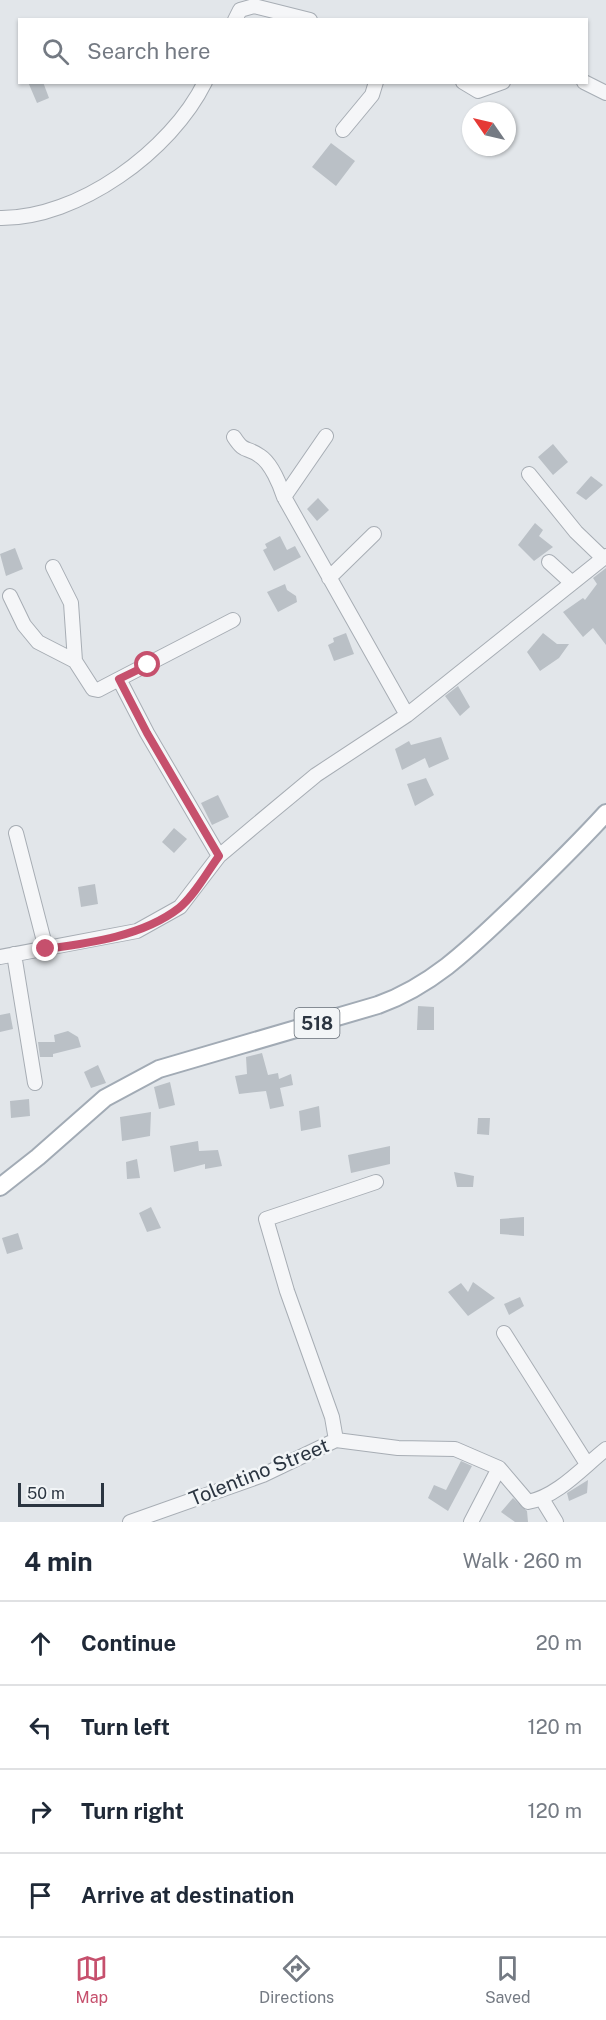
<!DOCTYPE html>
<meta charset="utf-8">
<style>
:root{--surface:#fff;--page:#f6f6f7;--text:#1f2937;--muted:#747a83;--line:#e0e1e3;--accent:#c6506d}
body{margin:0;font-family:"Public Sans",sans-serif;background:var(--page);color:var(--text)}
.compass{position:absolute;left:462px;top:102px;width:54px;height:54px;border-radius:50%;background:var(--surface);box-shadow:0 2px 4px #0004;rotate:304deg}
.scale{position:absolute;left:18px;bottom:15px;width:86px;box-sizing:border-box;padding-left:6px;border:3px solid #2b3541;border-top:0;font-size:16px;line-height:21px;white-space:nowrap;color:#2b3541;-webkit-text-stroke:4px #f2f5f7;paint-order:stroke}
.stop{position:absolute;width:18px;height:18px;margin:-14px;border:4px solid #c6506d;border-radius:50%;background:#fff}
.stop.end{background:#c6506d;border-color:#fff;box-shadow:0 2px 6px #0008}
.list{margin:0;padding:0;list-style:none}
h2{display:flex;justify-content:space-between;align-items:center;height:78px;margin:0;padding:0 24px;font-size:26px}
h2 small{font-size:20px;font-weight:400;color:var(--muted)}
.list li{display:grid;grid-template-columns:39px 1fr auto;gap:18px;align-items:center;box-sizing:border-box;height:84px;padding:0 24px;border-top:2px solid var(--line)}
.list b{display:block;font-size:22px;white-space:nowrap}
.list em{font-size:20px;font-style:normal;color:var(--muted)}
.icon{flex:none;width:33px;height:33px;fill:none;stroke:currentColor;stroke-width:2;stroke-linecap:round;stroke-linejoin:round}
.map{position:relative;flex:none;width:606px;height:1522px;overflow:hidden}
.search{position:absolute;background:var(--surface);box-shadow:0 2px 4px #0004;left:18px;right:18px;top:18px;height:66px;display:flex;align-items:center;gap:15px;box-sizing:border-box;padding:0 21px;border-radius:0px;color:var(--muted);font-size:22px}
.sheet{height:414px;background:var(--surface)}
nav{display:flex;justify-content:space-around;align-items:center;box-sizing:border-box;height:84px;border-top:2px solid var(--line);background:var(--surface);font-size:16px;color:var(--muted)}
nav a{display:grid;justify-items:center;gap:3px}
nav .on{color:var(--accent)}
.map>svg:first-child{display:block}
.building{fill:#bac0c6}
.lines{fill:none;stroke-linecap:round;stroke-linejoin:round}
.minor-casing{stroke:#a7adb4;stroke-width:16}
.major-casing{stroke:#a2abb5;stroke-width:20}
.minor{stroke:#f5f6f8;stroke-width:14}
.major{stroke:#fff;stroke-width:16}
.route{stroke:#c6506d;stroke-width:8}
.labels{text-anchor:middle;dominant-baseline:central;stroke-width:5;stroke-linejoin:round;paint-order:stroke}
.shield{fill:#f2f5f7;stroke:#676f78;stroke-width:1.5}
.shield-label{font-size:18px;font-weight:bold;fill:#2b3541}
.street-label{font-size:20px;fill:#2b3541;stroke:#f2f5f7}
</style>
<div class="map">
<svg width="606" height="1522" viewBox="0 0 606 1522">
<rect width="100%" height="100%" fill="#e2e6ea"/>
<!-- building -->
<path class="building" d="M28,82H43L49,98L37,103Z
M331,143L355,161L336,186L312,167Z
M553,444L568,462L553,475L538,457Z
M591,476L603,485L586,500L576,493Z
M318,498L329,510L317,521L307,509Z
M535,523L543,530L539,536L553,547L534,561L518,545Z
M280,536L287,550L295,546L301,557L274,571L263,550L267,548L265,544Z
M15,548L23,569L6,576L0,554Z
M606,568V645L593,628L583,637L563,612L583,598L585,600L597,584L593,578Z
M285,584L287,590L296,596L297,602L278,612L267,592Z
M346,633L354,654L334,661L328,645L334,642L333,638Z
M543,633L557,644H569L559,658L540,671L527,652Z
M458,686L470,707L460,716L445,696Z
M441,737L449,759L429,768L425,758L402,770L395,749L409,741L411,745Z
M426,778L434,795L415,806L407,784Z
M218,795L229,817L212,825L201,803Z
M174,828L187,839L174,853L162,842Z
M95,884L98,904L81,907L78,887Z
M418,1006L434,1007V1030H417Z
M10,1013L13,1029L0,1032V1015Z
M68,1031L78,1037L81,1047L53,1054V1057H40L38,1042H55L54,1035Z
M262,1053L268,1075L278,1073L279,1079L291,1074L293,1085L280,1088L284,1106L270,1109L266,1091L239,1094L235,1076L247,1074L246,1057Z
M98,1065L106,1083L91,1088L84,1072Z
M170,1082L175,1105L159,1109L154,1087Z
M29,1099L30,1116L11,1118L10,1101Z
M319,1106L321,1127L301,1131L299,1111Z
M151,1112L150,1136L122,1141L120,1117Z
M478,1118H490L489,1135L477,1134Z
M198,1141L199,1151L218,1150L222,1166L205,1169V1164L174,1172L170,1146Z
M390,1146V1164L351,1173L348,1155Z
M137,1159L140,1178L127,1179L126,1162Z
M454,1172L474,1176L473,1187H457Z
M151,1207L161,1228L147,1232L139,1213Z
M524,1217V1236L500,1234V1219Z
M18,1233L23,1249L7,1254L2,1238Z
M473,1282L495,1298L468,1316L448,1292L461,1283L468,1292Z
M520,1297L524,1306L509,1315L504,1304Z
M461,1461L472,1466L448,1511L428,1498L434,1485L446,1490Z
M588,1480L587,1493L569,1501L567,1493Z
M513,1498L527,1511L528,1522H515L501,1512Z"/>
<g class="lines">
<defs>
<path id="minor" d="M235,20L240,10L254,6L310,20
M463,82L478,91L503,82
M584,82L606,93
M343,130L372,95L376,82
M0,218C78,219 171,151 205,82
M234,437C245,454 246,446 260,456C271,463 280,485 284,497L407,715
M529,474L576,532L602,557
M284,497L326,436
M549,562L572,583
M53,567L71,603L75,661
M329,578L374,534
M10,596L24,625L38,642L75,661L93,689L98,690L119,679L147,733L219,856
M119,679L233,620
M16,833L46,949
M14,954L35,1083
M0,957L137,931L180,907L219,856L251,829L316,775L407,715L606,556
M504,1333L587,1464
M336,1440L332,1417L287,1291L266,1219L376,1182
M542,1499L556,1522
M130,1522L263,1475L336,1440L398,1448L455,1449L499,1468L528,1502C558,1496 583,1467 606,1449
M471,1522L499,1468"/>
<path id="major" d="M0,1187L38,1157L105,1098L159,1069L378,1005C434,985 473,945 515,905C546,875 577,845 606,813"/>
</defs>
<!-- minor casing -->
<use href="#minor" class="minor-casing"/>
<!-- major casing -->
<use href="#major" class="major-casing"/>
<!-- minor -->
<use href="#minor" class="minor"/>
<!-- major -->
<use href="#major" class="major"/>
</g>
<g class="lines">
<!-- route -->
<path class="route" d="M46,949C90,943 143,936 179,908C195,895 207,872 219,856L147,733L119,679L148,665"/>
</g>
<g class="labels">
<!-- shield labels -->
<rect class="shield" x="294.5" y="1008" width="45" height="30" rx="4.5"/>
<g class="shield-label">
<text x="317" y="1023">518</text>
</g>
<!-- street labels -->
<g class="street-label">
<text transform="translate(259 1472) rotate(-22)">Tolentino Street</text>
</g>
</g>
</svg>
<svg class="compass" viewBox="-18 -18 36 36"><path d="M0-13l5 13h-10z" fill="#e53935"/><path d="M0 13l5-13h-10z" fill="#747a83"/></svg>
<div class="scale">50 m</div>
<div class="stop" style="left:148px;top:665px"></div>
<div class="stop end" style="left:46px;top:949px"></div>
<div class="search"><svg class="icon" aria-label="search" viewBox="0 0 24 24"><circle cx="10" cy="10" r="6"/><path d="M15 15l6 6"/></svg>Search here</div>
</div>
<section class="sheet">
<h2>4 min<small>Walk · 260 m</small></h2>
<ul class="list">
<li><svg class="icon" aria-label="ahead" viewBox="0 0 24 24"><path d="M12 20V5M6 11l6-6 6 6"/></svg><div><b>Continue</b></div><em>20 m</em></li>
<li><svg class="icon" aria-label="left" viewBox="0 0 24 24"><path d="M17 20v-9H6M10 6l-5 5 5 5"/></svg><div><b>Turn left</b></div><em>120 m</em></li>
<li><svg class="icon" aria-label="right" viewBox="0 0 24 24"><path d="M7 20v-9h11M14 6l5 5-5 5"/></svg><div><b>Turn right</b></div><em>120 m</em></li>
<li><svg class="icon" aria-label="arrive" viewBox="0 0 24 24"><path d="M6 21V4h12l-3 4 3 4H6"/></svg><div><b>Arrive at destination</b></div></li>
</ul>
</section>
<nav>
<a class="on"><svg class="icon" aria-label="map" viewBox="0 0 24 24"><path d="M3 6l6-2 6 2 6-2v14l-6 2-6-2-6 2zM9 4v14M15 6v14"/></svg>Map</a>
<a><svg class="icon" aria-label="directions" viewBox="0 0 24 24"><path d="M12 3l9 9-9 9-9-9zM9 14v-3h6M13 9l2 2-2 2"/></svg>Directions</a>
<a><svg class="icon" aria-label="saved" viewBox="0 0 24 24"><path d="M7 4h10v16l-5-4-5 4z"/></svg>Saved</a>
</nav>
